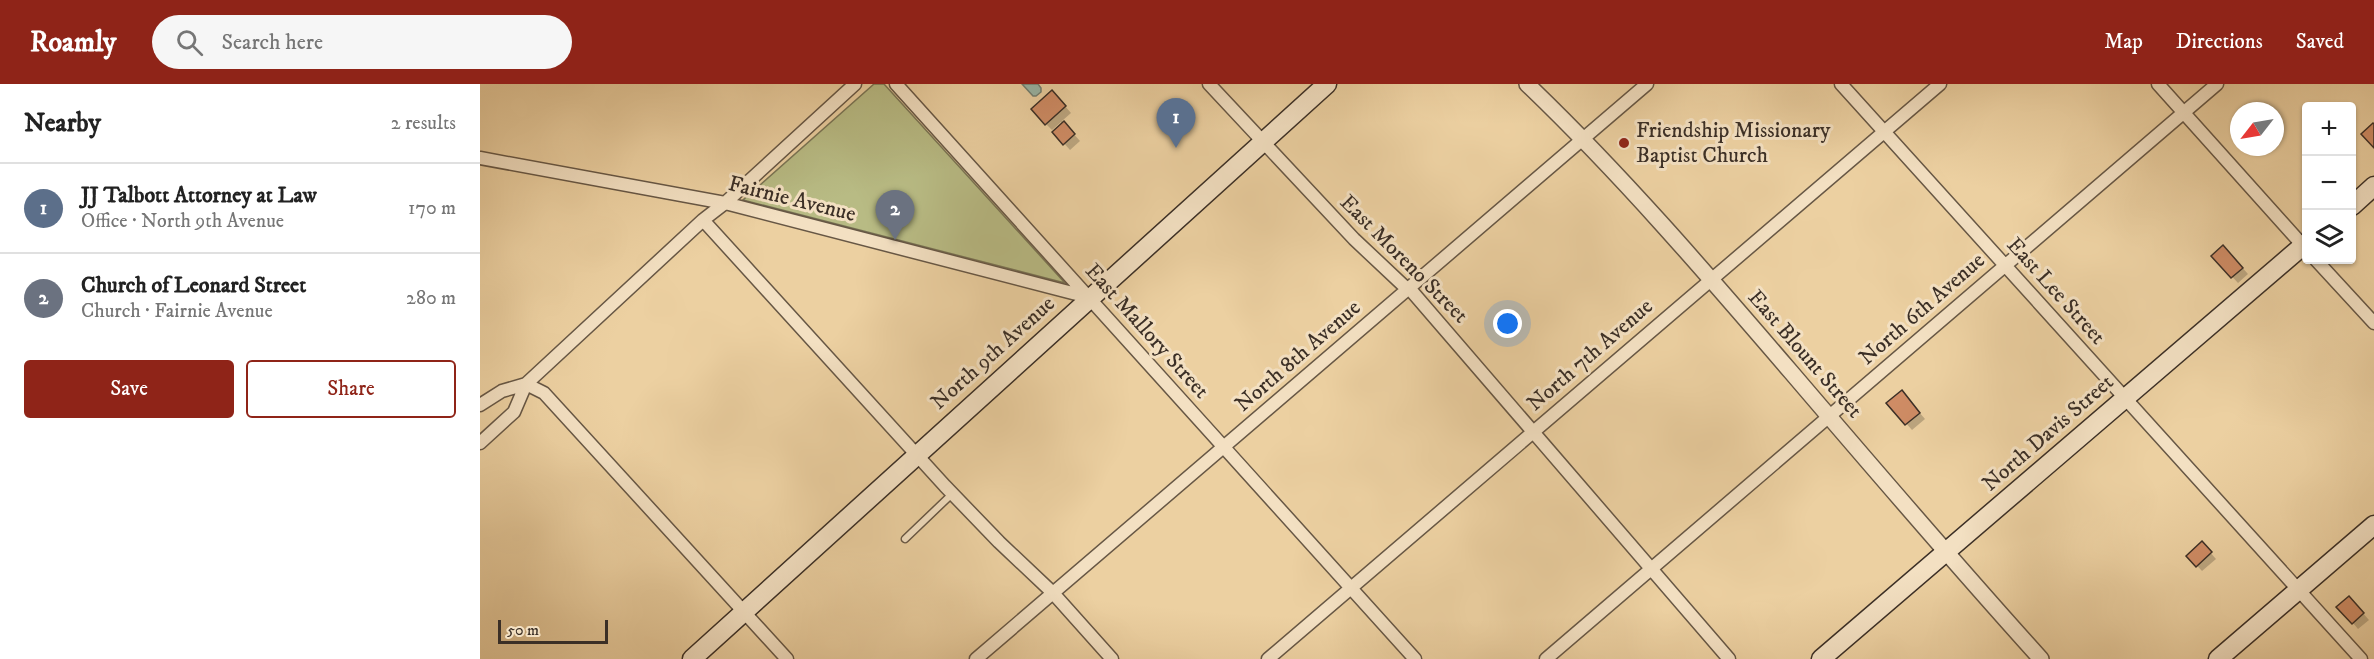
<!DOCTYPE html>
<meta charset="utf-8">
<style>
:root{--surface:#fff;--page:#f6f6f6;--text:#222;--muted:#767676;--line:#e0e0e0;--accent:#8f2418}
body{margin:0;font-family:"IM FELL DW Pica",serif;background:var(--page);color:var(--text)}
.controls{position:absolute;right:18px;top:18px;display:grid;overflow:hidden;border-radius:6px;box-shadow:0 2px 4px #0004}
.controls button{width:54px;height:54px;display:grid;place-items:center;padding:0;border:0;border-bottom:2px solid var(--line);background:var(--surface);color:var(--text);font:30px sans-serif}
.compass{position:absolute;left:1750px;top:18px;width:54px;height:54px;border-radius:50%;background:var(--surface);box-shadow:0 2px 4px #0004;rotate:239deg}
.scale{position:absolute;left:18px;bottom:15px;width:110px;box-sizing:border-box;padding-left:6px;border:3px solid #3b2f26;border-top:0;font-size:16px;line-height:21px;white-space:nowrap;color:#3b2f26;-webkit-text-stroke:4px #f3e0c2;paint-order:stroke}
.you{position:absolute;left:1028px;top:240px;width:21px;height:21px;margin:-15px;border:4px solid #fff;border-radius:50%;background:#1a73e8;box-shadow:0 0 0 9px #1a73e833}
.badge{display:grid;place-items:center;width:39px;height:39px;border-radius:50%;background:var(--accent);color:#fff;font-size:20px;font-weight:700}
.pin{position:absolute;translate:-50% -50px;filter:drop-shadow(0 2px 3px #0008)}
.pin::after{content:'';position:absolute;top:32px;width:21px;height:18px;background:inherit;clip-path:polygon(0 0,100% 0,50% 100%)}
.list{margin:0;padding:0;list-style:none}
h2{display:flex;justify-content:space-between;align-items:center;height:78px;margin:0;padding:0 24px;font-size:26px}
h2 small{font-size:20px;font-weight:400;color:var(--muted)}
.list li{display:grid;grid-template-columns:39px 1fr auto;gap:18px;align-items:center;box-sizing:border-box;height:90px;padding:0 24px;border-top:2px solid var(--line)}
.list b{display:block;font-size:22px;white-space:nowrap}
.list p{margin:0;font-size:20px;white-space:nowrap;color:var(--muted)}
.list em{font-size:20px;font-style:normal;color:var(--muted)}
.actions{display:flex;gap:12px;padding:18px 24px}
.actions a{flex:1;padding:14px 0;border:2px solid var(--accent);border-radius:6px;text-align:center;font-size:21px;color:var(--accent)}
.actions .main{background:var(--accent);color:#fff}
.icon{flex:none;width:33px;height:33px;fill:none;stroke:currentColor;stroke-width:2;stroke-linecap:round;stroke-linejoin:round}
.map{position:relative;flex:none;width:1894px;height:575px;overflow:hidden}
header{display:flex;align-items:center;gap:36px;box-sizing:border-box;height:84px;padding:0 30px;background:var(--accent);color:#fff}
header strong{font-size:28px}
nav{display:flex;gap:33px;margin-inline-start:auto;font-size:21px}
.search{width:420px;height:54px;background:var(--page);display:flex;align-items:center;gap:15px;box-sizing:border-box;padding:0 21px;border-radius:33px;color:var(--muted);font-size:22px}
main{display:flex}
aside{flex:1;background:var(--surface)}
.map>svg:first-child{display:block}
.green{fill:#b8bb84;stroke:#7a7555;stroke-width:1.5}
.water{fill:#99b6a7;stroke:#738073;stroke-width:1.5}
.shadow{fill:#0003}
.building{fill:#cf8c65;stroke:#3b2f26;stroke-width:1.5}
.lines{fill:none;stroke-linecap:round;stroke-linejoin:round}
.service-casing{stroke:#675745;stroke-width:9}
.minor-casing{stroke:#675745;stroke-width:15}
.tertiary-casing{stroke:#675745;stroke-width:18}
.secondary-casing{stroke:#3b2f26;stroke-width:21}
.service{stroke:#f3e0c2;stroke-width:6}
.minor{stroke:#f3e0c2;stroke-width:12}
.tertiary{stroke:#f3e0c2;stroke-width:15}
.secondary{stroke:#f3e0c2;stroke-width:18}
.poi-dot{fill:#8f2418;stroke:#f3e0c2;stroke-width:2}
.labels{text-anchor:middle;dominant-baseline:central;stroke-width:6;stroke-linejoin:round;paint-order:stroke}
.poi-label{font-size:22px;fill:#3b2f26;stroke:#f3e0c2;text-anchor:start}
.street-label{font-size:22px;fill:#3b2f26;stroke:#f3e0c2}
</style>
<header>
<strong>Roamly</strong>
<div class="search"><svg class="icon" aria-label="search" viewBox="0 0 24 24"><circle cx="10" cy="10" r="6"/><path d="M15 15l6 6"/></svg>Search here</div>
<nav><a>Map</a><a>Directions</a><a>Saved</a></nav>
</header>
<main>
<aside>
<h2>Nearby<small>2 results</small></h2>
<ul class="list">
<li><span class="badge" style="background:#5c6f8a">1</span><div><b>JJ Talbott Attorney at Law</b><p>Office · North 9th Avenue</p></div><em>170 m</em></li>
<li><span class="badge" style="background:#6b7280">2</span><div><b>Church of Leonard Street</b><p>Church · Fairnie Avenue</p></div><em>280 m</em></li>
</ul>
<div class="actions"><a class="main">Save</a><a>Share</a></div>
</aside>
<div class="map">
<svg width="1894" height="575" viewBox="0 0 1894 575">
<rect width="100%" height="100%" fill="#ecd0a1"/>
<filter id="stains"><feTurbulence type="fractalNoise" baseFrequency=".00333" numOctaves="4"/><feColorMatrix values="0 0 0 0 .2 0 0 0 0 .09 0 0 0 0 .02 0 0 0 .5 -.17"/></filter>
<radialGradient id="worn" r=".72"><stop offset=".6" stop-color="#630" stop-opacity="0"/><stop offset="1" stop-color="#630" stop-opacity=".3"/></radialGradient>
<!-- green -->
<path class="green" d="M394,0H404L585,199L263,116Z"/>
<!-- water -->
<path class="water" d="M542,0H558L561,4V8L556,12H553Z"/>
<!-- shadow -->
<path class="shadow" d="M578,14L591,29L582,37L600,57L590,66L574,48L583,40L581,38L572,46L566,40Z
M1749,169L1768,190L1758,199L1733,172Z
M1427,314L1445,335L1432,346L1408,319Z
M1722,459L1736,475L1722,487L1708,472Z
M1875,520L1889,536L1878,545L1873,539Z"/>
<!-- building -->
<path class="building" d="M572,6L586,22L565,41L551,25Z
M584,37L595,50L583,61L572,48Z
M1893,39L1894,40V64L1881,50Z
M1743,161L1763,184L1751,194L1731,172Z
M1422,306L1440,329L1425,341L1406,319Z
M1722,457L1732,468L1716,483L1706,472Z
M1869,512L1884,529L1872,540L1856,523Z"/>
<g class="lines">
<defs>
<path id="service" d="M425,455L472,410"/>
<path id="minor" d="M416,0L935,575
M729,0L874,155L925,203L929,204L1249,575
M1361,0L1881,575
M1678,0L1826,165
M0,74L245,119L608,213
M223,136L465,402L519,458L573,509L632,575
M1836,176L1894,239
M46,300L64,309L307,575
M0,321L22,307L46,300
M0,359L34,328L46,300L223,136L245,119L375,0
M496,575L1167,0
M788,575L1460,0
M1066,575L1737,0"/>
<path id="tertiary" d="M1047,0C1141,90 1226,189 1311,288C1393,384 1476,481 1561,575"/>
<path id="secondary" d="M1872,122L1894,102
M212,575L847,0
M1341,575L1826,159
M1738,575L1894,441"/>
</defs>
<!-- service casing -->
<use href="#service" class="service-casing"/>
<!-- minor casing -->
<use href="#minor" class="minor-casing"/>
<!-- tertiary casing -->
<use href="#tertiary" class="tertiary-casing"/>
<!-- secondary casing -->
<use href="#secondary" class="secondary-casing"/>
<!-- service -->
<use href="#service" class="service"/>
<!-- minor -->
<use href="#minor" class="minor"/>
<!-- tertiary -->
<use href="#tertiary" class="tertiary"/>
<!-- secondary -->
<use href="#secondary" class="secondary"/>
</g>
<!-- markers -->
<circle class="poi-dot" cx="1144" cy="59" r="6"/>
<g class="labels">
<!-- poi labels -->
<g class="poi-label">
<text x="1156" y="46">Friendship Missionary<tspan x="1156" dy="25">Baptist Church</tspan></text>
</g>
<!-- street labels -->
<g class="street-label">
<text transform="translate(312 115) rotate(14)">Fairnie Avenue</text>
<text transform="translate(924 175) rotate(45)">East Moreno Street</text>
<text transform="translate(1576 207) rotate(48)">East Lee Street</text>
<text transform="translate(1442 225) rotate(-41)">North 6th Avenue</text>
<text transform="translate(667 247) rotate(48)">East Mallory Street</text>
<text transform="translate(513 269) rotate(-42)">North 9th Avenue</text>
<text transform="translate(1325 270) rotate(49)">East Blount Street</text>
<text transform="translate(1110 271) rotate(-41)">North 7th Avenue</text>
<text transform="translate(818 272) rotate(-41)">North 8th Avenue</text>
<text transform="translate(1568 349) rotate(-41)">North Davis Street</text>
</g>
</g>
<rect width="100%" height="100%" filter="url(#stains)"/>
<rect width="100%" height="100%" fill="url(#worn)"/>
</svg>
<div class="controls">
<button>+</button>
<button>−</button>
<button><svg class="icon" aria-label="layers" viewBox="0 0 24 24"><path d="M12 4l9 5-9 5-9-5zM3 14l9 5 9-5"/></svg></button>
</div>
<svg class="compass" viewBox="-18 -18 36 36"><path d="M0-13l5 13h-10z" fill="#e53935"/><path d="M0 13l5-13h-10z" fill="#767676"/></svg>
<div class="scale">50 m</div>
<div class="you"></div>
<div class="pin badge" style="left:696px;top:64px;background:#5c6f8a">1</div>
<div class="pin badge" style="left:415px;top:156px;background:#6b7280">2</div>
</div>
</main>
